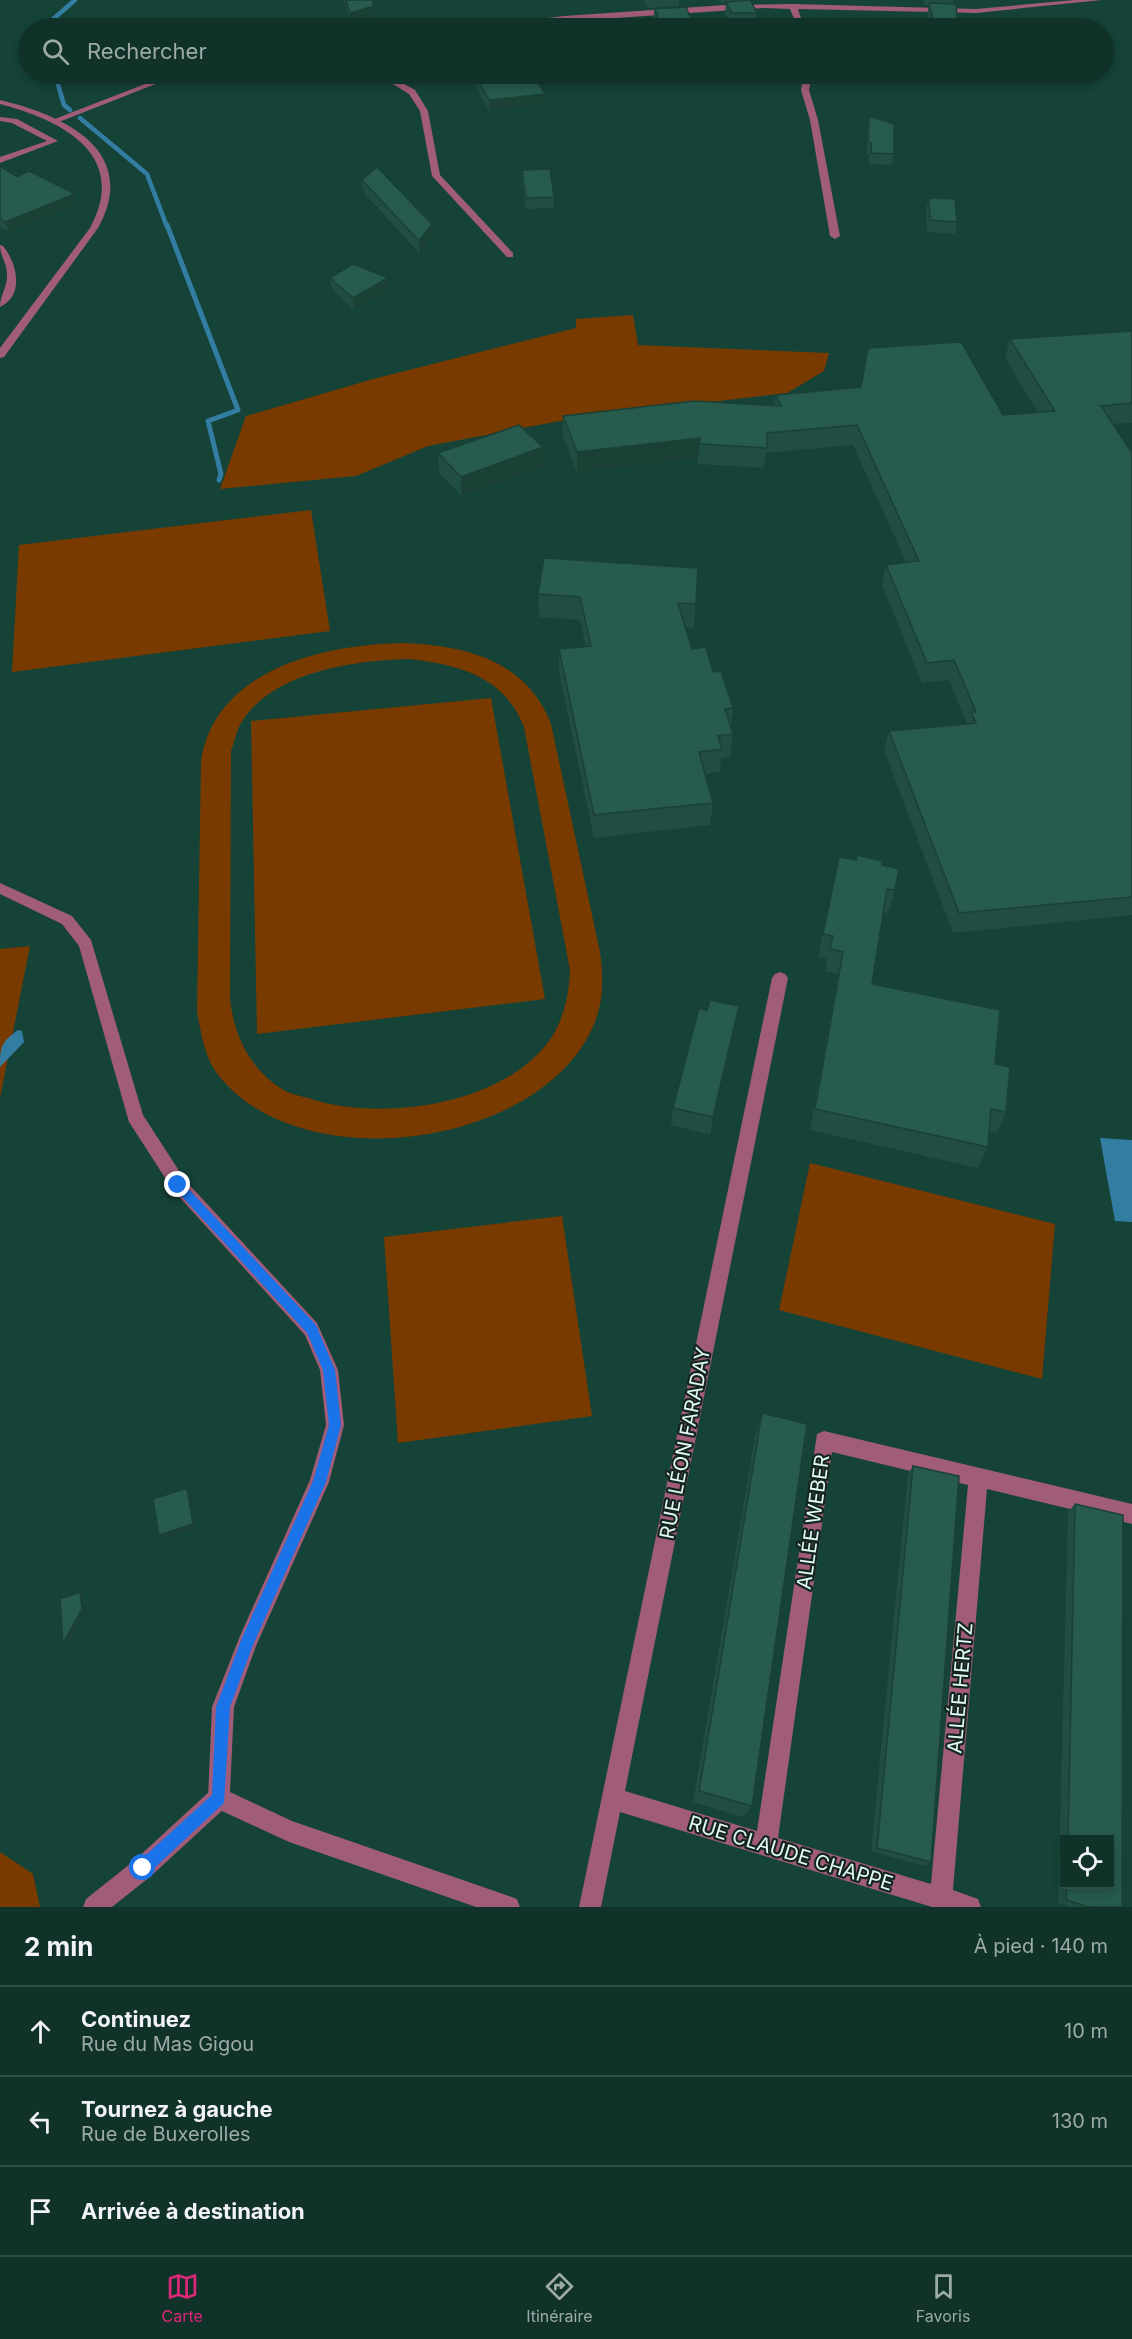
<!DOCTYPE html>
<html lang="fr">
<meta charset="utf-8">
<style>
:root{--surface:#103229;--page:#193a31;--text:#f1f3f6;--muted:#9caaa8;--line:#304d46;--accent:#db2777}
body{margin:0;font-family:Inter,sans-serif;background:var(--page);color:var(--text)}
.controls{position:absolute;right:18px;bottom:18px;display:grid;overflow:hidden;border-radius:0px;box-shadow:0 3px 9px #0003}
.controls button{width:54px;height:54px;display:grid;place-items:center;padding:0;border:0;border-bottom:2px solid var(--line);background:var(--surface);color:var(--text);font:30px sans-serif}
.stop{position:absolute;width:18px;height:18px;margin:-14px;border:4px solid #1a73e8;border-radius:50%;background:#fff}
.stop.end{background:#1a73e8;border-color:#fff;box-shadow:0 2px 6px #0008}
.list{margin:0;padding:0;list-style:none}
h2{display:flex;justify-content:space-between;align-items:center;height:78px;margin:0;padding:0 24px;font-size:26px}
h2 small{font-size:20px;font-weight:400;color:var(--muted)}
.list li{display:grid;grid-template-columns:39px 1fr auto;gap:18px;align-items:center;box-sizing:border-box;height:90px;padding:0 24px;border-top:2px solid var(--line)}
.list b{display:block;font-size:22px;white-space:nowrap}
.list p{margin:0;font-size:20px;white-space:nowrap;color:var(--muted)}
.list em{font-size:20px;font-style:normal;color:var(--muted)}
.icon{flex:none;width:33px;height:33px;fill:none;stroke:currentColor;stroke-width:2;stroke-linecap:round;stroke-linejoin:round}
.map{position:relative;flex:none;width:1132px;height:1907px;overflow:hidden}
.search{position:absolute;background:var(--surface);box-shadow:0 3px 9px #0003;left:18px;right:18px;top:18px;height:66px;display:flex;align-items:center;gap:15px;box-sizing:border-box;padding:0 21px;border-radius:33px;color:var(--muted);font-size:22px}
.sheet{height:348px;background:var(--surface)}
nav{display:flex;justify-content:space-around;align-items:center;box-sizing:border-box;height:84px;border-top:2px solid var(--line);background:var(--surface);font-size:16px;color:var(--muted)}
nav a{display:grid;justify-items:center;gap:3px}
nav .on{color:var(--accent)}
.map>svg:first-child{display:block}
.green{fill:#793a00;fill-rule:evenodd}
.water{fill:#337da2}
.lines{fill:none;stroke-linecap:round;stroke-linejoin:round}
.stream-far1{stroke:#337da2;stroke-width:4.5}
.stream{stroke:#337da2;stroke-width:5}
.minor{fill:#a05c79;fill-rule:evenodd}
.tertiary{fill:#a05c79;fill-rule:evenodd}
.wall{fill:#214e42;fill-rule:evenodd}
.shaded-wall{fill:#1b4036}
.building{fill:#265b4d;stroke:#1b4036;stroke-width:1.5}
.route{fill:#1a73e8}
.labels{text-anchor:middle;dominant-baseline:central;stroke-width:4.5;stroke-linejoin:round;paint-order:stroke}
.near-street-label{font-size:20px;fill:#e4fbf3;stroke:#132520}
</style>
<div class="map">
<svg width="1132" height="1907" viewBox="0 0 1132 1907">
<rect width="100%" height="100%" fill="#154337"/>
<!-- green -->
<path class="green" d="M633,315L638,345L829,353L824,371L787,393L581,417L428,446L356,476L220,489L246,416L373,379L576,328V319Z
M311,510L330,631L12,672L19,545Z
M405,643C467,646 527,661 551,724L600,952C603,974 604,997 596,1019C549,1148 297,1183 216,1072C204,1055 201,1032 197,1012L201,761C215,668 326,644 405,643ZM410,659C459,665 504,676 524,727L570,970C569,993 565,1015 553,1035C509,1105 381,1123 308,1098C300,1096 290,1094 282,1089C250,1069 234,1036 230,999L231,751C234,744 235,736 238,729C265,672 355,660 410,659Z
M491,698L545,999L257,1034L251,721Z
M30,946L0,1098V949Z
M810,1163L1055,1224L1042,1379L779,1310Z
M562,1216L592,1416L398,1443L384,1237Z
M0,1852L33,1874L40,1907H0Z"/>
<!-- water -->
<path class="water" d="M18,1030L22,1031L24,1042L0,1067C0,1047 1,1042 18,1030Z
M1100,1138L1132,1140V1222L1115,1221Z"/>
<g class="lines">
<!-- stream-far1 -->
<path class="stream-far1" d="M43,28L75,0
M55,74L64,105L70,110
M80,118L147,174L167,227"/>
<!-- stream -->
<path class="stream" d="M167,225L238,410L208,421L221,474L219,480"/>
<!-- minor -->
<path class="minor" d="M1074,0H1102L976,13L798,9L804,28H798L790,9L765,8L469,28L564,16L726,5L793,4L976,9Z
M171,74H181L59,122L52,120Z
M377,74H386L415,90L428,111L440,175L513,253V257H507L432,176L420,111L409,94Z
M804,74H812L809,90L818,120L840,236L835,239L830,236L810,120L801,90Z
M0,117L17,119L58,141L0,163V157L47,141L12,123L0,121Z
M0,245L3,246C17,263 25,295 0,307C0,295 8,286 7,274C7,263 0,256 0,245Z
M780,972L785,974L788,978L625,1791L757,1831L817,1434L824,1431L1132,1504V1524L987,1489L953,1890L978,1899L981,1907H932L620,1812L601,1907H579L772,978L775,974ZM832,1452L968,1485L931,1884L778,1838Z
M219,1787L227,1790L230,1798L227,1806L151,1876L112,1907H83L86,1899L135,1860L211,1790Z"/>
<!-- tertiary -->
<path class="tertiary" d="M0,100C63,115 141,150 98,228L4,357L0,358V348L90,228C130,154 61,120 0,104Z
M0,883L72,916L91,940L143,1115L185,1180L317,1323L338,1370L344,1425L329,1482L256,1646L234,1707L230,1792L292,1821L509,1896L517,1899L520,1907H476L289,1842L211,1806L208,1798L212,1707L240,1636L310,1480L326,1425L320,1370L305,1335L173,1190L129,1122L79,946L62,924L0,894Z"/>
</g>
<!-- wall -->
<path class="wall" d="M344,0H372L374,6L375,17L351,24Z
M643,0H679V6L648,8Z
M718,0H745L757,13L756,24H731L725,13L726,3H720Z
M924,0H954L953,4L958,28H871L872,22L929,21L927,14L929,5H925Z
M654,9L695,28L656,21L654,18Z
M469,74H569V82L539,85L545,104L489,110Z
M870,74H895L894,79L870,78Z
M869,116L894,154L892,165L869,164V154L867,153V127Z
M0,166L17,177L78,204L9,232L0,227Z
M522,170L554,197V208L526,209L522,182Z
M362,180L433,237L420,254L364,193Z
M929,198L957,222L955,234L927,232L926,210Z
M330,278L390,289L354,310L332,289Z
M1132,331V423L1113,424L1132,453V915L953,933L884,750L889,731L967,724L949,680L922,683L882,585L886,565L906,562L853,445L766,453L764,468L698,464V458L577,472L563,436V416L774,405L776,395L1003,415L1038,413L1005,358L1010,339Z
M438,453L543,467L462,496L439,473Z
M698,568L694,628L685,627L692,649L713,672L733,708L731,727L733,734L730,757L721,758L720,772L705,774L713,803L710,825L594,838L559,672V649L586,647L580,620L539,617L538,594Z
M857,855L882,865L895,890L888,913L883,912L872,984L995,1064L1006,1112L997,1133L989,1132L988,1147L978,1168L810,1130L838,974L825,972L827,959L818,957L839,857L856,860Z
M736,1024L710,1135L671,1125L673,1108Z
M762,1413L752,1806L743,1817L693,1802L755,1437Z
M913,1466L931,1862L924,1866L871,1851L908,1474Z
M1075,1504L1122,1907H1071L1058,1903L1068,1512ZM1065,1839H1110V1884H1065Z"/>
<!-- shaded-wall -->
<path class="shaded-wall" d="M374,6L375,17L351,24L350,13Z
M556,74H569V82L534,86V76Z
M545,94V104L489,110V100Z
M75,194L78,204L9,232L5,222Z
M432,224L433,237L420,254L419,241Z
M388,278L390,289L354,310L353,298Z
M700,438L698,458L577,472V452Z
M543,447V467L462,496L461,477Z
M739,1006L736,1024L710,1135L713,1117Z
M187,1488L190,1492L195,1528L162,1539L159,1535Z
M80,1592L83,1596L86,1612L67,1646L63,1643Z"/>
<!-- building -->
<path class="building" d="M346,0H372L374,6L350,13Z
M750,0L757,13H732L726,2Z
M929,3L956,4L958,27L942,20L941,28H935Z
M686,7L695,28H654L658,15L654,9Z
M930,21L931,28H872V22Z
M474,74H556L534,76L545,94L489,100Z
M869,116L894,124V154L871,153V143L868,142Z
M0,166L17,177L29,171L75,194L5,222L0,219Z
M377,167L432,224L419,241L362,180Z
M550,169L554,197L526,198L522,170Z
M929,198L955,199L957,222L930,220Z
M351,265H356L388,278L353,298L330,278Z
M1132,331V403L1101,406L1132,453V897L959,913L889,731L976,723L971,712H976L954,660L927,663L886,565L919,561L857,425L767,433V448L699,444L700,438L577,452L563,416L694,401L781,406L776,395L861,387L868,348L961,342L1003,415L1055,411L1010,339Z
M519,425L543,447L461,477L438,453Z
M544,558L698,568L696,604L678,603L692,649L706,647L713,672L721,671L733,708L725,709L733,734L718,736L722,749L699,752L713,803L594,815L559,649L591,646L580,597L538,594Z
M857,855L882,861V865L899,869L895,890L887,889L872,984L1000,1010L995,1064L1010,1067L1006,1112L991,1109L988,1147L815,1109L843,952L830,949L833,936L823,934L839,857L856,860Z
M710,1000L739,1006L713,1117L673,1108L699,1008L707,1011Z
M762,1413L807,1424L752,1806L699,1791Z
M913,1466L959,1476L931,1862L877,1848Z
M187,1488L193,1524L159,1535L153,1499Z
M1075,1504L1123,1515L1122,1907H1089L1066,1900L1067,1884H1110V1839H1068Z
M80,1592L82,1609L63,1643L60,1599Z"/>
<!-- route -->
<path class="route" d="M178,1181L182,1182L316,1325L335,1370L341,1425L326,1482L253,1645L230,1707L224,1803L148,1874L143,1876L137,1874L135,1868L137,1863L212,1795L216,1707L242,1638L313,1481L329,1425L323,1370L307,1333L175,1189L173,1185Z"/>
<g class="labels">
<!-- near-street labels -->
<g class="near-street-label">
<text transform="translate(685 1443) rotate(-79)">RUE LÉON FARADAY</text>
<text transform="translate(813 1522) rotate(-82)">ALLÉE WEBER</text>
<text transform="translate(960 1688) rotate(-85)">ALLÉE HERTZ</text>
<text transform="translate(791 1853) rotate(17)">RUE CLAUDE CHAPPE</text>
</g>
</g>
</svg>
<div class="controls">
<button><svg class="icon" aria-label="locate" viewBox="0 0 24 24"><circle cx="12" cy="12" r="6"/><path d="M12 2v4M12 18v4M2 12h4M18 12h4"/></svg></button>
</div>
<div class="stop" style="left:143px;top:1868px"></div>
<div class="stop end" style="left:178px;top:1185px"></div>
<div class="search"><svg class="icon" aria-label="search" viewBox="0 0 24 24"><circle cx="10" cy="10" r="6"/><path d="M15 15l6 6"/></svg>Rechercher</div>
</div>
<section class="sheet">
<h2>2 min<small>À pied · 140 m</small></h2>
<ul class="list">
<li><svg class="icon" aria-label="ahead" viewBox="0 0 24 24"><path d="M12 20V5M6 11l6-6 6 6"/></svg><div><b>Continuez</b><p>Rue du Mas Gigou</p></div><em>10 m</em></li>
<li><svg class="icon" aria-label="left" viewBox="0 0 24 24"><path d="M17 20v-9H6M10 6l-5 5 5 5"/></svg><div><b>Tournez à gauche</b><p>Rue de Buxerolles</p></div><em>130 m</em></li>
<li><svg class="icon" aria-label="arrive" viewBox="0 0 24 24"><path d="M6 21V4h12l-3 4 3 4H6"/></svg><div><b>Arrivée à destination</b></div></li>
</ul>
</section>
<nav>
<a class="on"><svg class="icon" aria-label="map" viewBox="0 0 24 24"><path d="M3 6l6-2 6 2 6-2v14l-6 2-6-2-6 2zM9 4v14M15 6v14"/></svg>Carte</a>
<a><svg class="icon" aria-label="directions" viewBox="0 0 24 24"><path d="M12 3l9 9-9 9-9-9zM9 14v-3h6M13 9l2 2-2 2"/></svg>Itinéraire</a>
<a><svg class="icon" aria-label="saved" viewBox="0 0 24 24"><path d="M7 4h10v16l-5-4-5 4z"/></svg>Favoris</a>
</nav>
